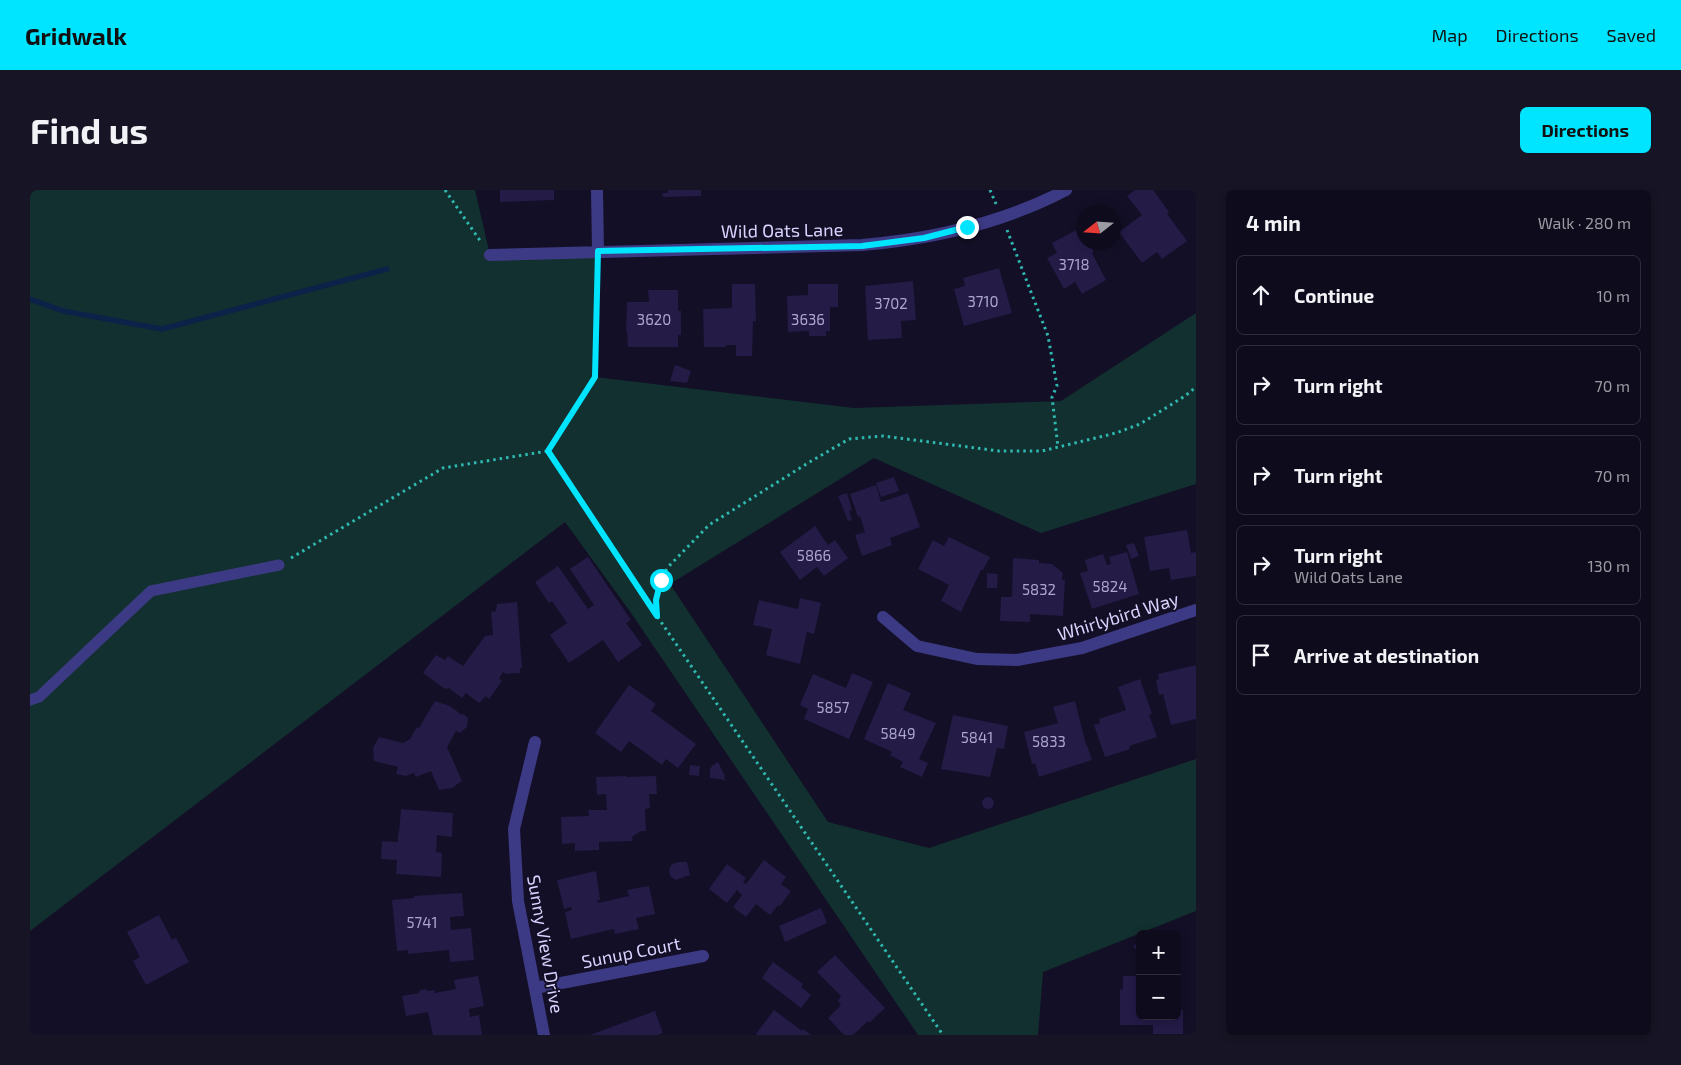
<!DOCTYPE html>
<meta charset="utf-8">
<style>
:root{--surface:#0e0b1c;--page:#171425;--text:#f1f3f6;--muted:#9b9ba3;--line:#2e2b3b;--accent:#00e5ff}
body{margin:0;font-family:"Exo 2",sans-serif;background:var(--page);color:var(--text)}
.controls{position:absolute;right:15px;bottom:15px;display:grid;overflow:hidden;border-radius:8px;box-shadow:0 2px 8px #0003}
.controls button{width:45px;height:45px;display:grid;place-items:center;padding:0;border:0;border-bottom:1px solid var(--line);background:var(--surface);color:var(--text);font:25px sans-serif}
.compass{position:absolute;left:1046px;top:15px;width:45px;height:45px;border-radius:50%;background:var(--surface);box-shadow:0 2px 8px #0003;rotate:253deg}
.stop{position:absolute;width:15px;height:15px;margin:-11px;border:4px solid #00e5ff;border-radius:50%;background:#fff}
.stop.end{background:#00e5ff;border-color:#fff;box-shadow:0 1px 5px #0008}
.list{margin:0;padding:0;list-style:none}
h2{display:flex;justify-content:space-between;align-items:center;height:65px;margin:0;padding:0 20px;font-size:21px}
h2 small{font-size:16px;font-weight:400;color:var(--muted)}
.list li{display:grid;grid-template-columns:32px 1fr auto;gap:15px;align-items:center;box-sizing:border-box;height:80px;margin:0 10px 10px;padding:0 10px;border:1px solid var(--line);border-radius:8px}
.list b{display:block;font-size:19px;white-space:nowrap}
.list p{margin:0;font-size:16px;white-space:nowrap;color:var(--muted)}
.list em{font-size:16px;font-style:normal;color:var(--muted)}
.icon{flex:none;width:28px;height:28px;fill:none;stroke:currentColor;stroke-width:2;stroke-linecap:round;stroke-linejoin:round}
.map{position:relative;flex:none;width:1166px;height:845px;overflow:hidden;border-radius:8px}
header{display:flex;align-items:center;gap:30px;box-sizing:border-box;height:70px;padding:0 25px;background:var(--accent);color:#111}
header strong{font-size:24px}
nav{display:flex;gap:28px;margin-inline-start:auto;font-size:18px}
.intro{display:flex;align-items:center;justify-content:space-between;box-sizing:border-box;height:120px;padding:0 30px}
h1{margin:0;font-size:35px}
.button{padding:12px 22px;border-radius:8px;background:var(--accent);color:#111;font-size:18px;font-weight:700}
main{display:flex;gap:30px;padding:0 30px}
aside{flex:1;background:var(--surface);border-radius:8px;box-shadow:0 2px 8px #0003}
.map>svg:first-child{display:block}
.green{fill:#12302f}
.lines{fill:none;stroke-linecap:round;stroke-linejoin:round}
.stream{stroke:#0c2248;stroke-width:5.5}
.building{fill:#241b47}
.path{stroke:#2fb8b0;stroke-width:3;stroke-dasharray:2.5 4;stroke-linecap:butt}
.lane{stroke:#3d3a85;stroke-width:11}
.street{stroke:#3d3a85;stroke-width:12}
.route{stroke:#00e5ff;stroke-width:6}
.labels{text-anchor:middle;dominant-baseline:central;stroke-width:4;stroke-linejoin:round;paint-order:stroke}
.number-label{font-size:15px;fill:#aca6d1}
.street-label{font-size:18px;fill:#d9d4ff;stroke:#130f26}
</style>
<header>
<strong>Gridwalk</strong>
<nav><a>Map</a><a>Directions</a><a>Saved</a></nav>
</header>
<div class="intro"><h1>Find us</h1><a class="button">Directions</a></div>
<main>
<div class="map">
<svg width="1166" height="845" viewBox="0 0 1166 845">
<rect width="100%" height="100%" fill="#130f26"/>
<!-- green -->
<path class="green" d="M0,0H445L460,65L568,61L565,187L824,218L1031,211L1166,123V294L1011,343L844,268L640,394L798,632L899,658L1166,569V721L1013,782L1008,845H888L599,420L535,332L0,741Z"/>
<g class="lines">
<!-- stream -->
<path class="stream" d="M0,109L33,121L132,139L357,79"/>
</g>
<!-- building -->
<path class="building" d="M470,0H524V10L470,12Z
M638,0H671V6L633,7L632,3H638Z
M1105,0H1123L1139,22L1137,24L1157,51L1132,69L1127,62L1112,73L1089,42L1112,25L1097,6Z
M1054,36V52H1068L1069,54L1062,58L1064,61L1062,63L1076,90L1052,104L1045,92L1034,99L1017,68L1027,63L1022,53Z
M969,78L982,123L934,136L924,99L935,96L933,88Z
M883,91L886,130L871,131L872,148L838,150L835,96Z
M702,94H725L726,131H723L722,166H706V155H696V157H674L673,119L702,118Z
M778,94H808V117H800V141H796V146H779V141L758,142L757,106L778,105Z
M618,100H648V121H651V145H648V157H598L597,141H596L597,112H619Z
M645,175L661,181L657,193L640,191Z
M864,287L869,301L851,307L846,293Z
M846,295L851,312L878,303L890,337L860,348L862,355L832,366L825,345L835,342L830,326L828,327L820,304Z
M817,303L822,320L819,321L822,330L818,331L808,306Z
M785,336L798,355L805,350L818,368L794,386L787,377L770,390L750,362Z
M1157,340L1161,363L1166,362V386L1141,390L1139,378L1120,381L1114,347Z
M919,347L960,367L953,380H951L931,422L911,411L919,395L888,379L903,350L914,356Z
M1104,353L1109,366L1101,369L1096,355Z
M1097,362L1109,404L1062,419L1050,383L1058,381L1055,370L1073,364L1077,375L1081,374L1079,367Z
M558,367L601,430L596,433L612,455L588,472L573,450L539,473L520,445L537,433L522,411L519,413L505,392L528,376L558,419L564,415L540,379Z
M983,368L1009,370V373L1022,374L1033,383L1032,390H1035L1033,426L1000,424V432L970,431L971,407H982Z
M957,383L968,384L967,398H957Z
M770,408L791,413L784,444L777,442L770,474L736,465L742,439L723,435L729,410L768,419Z
M487,412L492,478H490V483L475,484L474,481L469,488L472,491L459,509L456,506L449,513L436,503L432,508L419,498L415,499L393,483L406,465L415,470L418,466L433,476L455,446L463,445L461,422L466,421L467,414Z
M1166,475V529L1141,535L1133,504L1129,505L1126,490L1129,489L1128,484Z
M822,483L843,492L819,549L774,529L778,519L770,515L783,484L816,498Z
M1110,489L1122,524L1119,525L1127,547L1099,556L1100,559L1075,567L1064,535L1070,533L1069,529L1096,520L1088,497Z
M858,493L881,503L873,520L906,533L889,569L898,573L892,587L870,577L873,572L860,565L862,562L834,549Z
M599,495L626,514L621,521L666,554L648,578L636,569L632,575L599,551L591,562L565,543Z
M405,511L420,516L432,525L433,524L438,528L437,537L430,543L426,541L417,557L432,591L422,598L409,600L401,581L386,587L384,583L376,586L366,584L368,577L344,571L343,558L349,547L373,553L380,549L387,537L389,538Z
M1045,511L1056,555H1057L1062,570L1009,587L1005,573L1002,574L994,542L1028,533L1023,517Z
M923,525L978,536L974,559L967,558L960,587L911,579Z
M688,572L695,586L694,587L696,590L680,588V579L682,576Z
M660,575L670,576L669,586L659,585Z
M596,586V587L626,586L627,604H619L620,618L615,619L616,641H611L602,647L603,651L569,652V660L545,661V653L532,654L531,627L559,626L558,620H577L576,604L567,605L566,587Z
M952 613a6 6 0 1 1 12 0a6 6 0 1 1-12 0Z
M371,619L423,623L422,647L407,645L406,662L412,663L411,687L366,684L367,670L351,669L352,651L368,652V644L369,642Z
M734,670L756,687L751,694L761,701L750,716L748,715L740,725L726,714L716,727L703,717L712,705L707,700L697,713L679,699L697,674L716,688L713,692L716,694Z
M649,672H657L660,685L646,690L640,686L639,679L642,674Z
M566,681L570,710H567L568,713L599,706L597,700L619,696L625,724L606,728L609,739L585,744L584,739L541,749L535,722L542,720L541,717L534,719L527,690Z
M432,703L434,726L420,727L421,740L441,738L444,770L420,772L419,760L378,764V760L367,761L362,710L384,708V706Z
M791,718L797,733L755,752L749,736Z
M129,725L142,750L146,748L159,772L116,795L103,771L110,767L97,742Z
M1110,751V765L1103,756Z
M805,765L855,818L839,833L838,831L823,845H814L798,828L811,815L808,811L811,806L787,782Z
M743,772L773,794L771,797L781,805L771,818L732,788Z
M448,786L454,816L439,819L440,827L449,825L452,845H403L398,822L376,826L372,806L389,803L390,800L395,799L398,801L404,800L405,803L426,799L424,790Z
M1093,786H1110V826H1147V820H1153V844H1123V835H1090V799L1093,800Z
M744,820L772,841L773,839L781,845H727L726,844Z
M625,821L633,843L628,845H560Z"/>
<g class="lines">
<!-- path -->
<path class="path" d="M415,0L451,52
M960,0L966,14
M977,40L1018,146L1027,196L1022,207L1028,257
M568,77L565,187L518,261L627,426L913,845
M261,368L413,278L518,261
M627,425C626,407 628,393 638,377L679,335L778,273L819,249L853,246L969,261H1012L1086,243L1110,234L1155,206L1166,197"/>
<!-- lane -->
<path class="lane" d="M0,510L9,507L121,401L249,375"/>
<!-- street -->
<path class="street" d="M567,0L568,61
M460,65L832,55C903,49 973,33 1036,0
M853,427L887,456L947,469L987,470L1052,458L1166,420
M505,552L484,639L488,711L514,845
M505,798L673,766"/>
</g>
<g class="lines">
<!-- route -->
<path class="route" d="M631,390L626,410L627,426L518,261L565,187L568,61L832,56L894,48L937,37"/>
</g>
<g class="labels">
<!-- number labels -->
<g class="number-label">
<text x="1044" y="74">3718</text>
<text x="953" y="111">3710</text>
<text x="861" y="113">3702</text>
<text x="624" y="129">3620</text>
<text x="778" y="129">3636</text>
<text x="784" y="365">5866</text>
<text x="1080" y="396">5824</text>
<text x="1009" y="399">5832</text>
<text x="803" y="517">5857</text>
<text x="868" y="543">5849</text>
<text x="947" y="547">5841</text>
<text x="1019" y="551">5833</text>
<text x="392" y="732">5741</text>
</g>
<!-- street labels -->
<g class="street-label">
<text transform="translate(752 40) rotate(-1)">Wild Oats Lane</text>
<text transform="translate(1088 426) rotate(-17)">Whirlybird Way</text>
<text transform="translate(516 754) rotate(80)">Sunny View Drive</text>
<text transform="translate(601 762) rotate(-11)">Sunup Court</text>
</g>
</g>
</svg>
<div class="controls">
<button>+</button>
<button>−</button>
</div>
<svg class="compass" viewBox="-18 -18 36 36"><path d="M0-13l5 13h-10z" fill="#e53935"/><path d="M0 13l5-13h-10z" fill="#9b9ba3"/></svg>
<div class="stop" style="left:631px;top:390px"></div>
<div class="stop end" style="left:937px;top:37px"></div>
</div>
<aside>
<h2>4 min<small>Walk · 280 m</small></h2>
<ul class="list">
<li><svg class="icon" aria-label="ahead" viewBox="0 0 24 24"><path d="M12 20V5M6 11l6-6 6 6"/></svg><div><b>Continue</b></div><em>10 m</em></li>
<li><svg class="icon" aria-label="right" viewBox="0 0 24 24"><path d="M7 20v-9h11M14 6l5 5-5 5"/></svg><div><b>Turn right</b></div><em>70 m</em></li>
<li><svg class="icon" aria-label="right" viewBox="0 0 24 24"><path d="M7 20v-9h11M14 6l5 5-5 5"/></svg><div><b>Turn right</b></div><em>70 m</em></li>
<li><svg class="icon" aria-label="right" viewBox="0 0 24 24"><path d="M7 20v-9h11M14 6l5 5-5 5"/></svg><div><b>Turn right</b><p>Wild Oats Lane</p></div><em>130 m</em></li>
<li><svg class="icon" aria-label="arrive" viewBox="0 0 24 24"><path d="M6 21V4h12l-3 4 3 4H6"/></svg><div><b>Arrive at destination</b></div></li>
</ul>
</aside>
</main>
